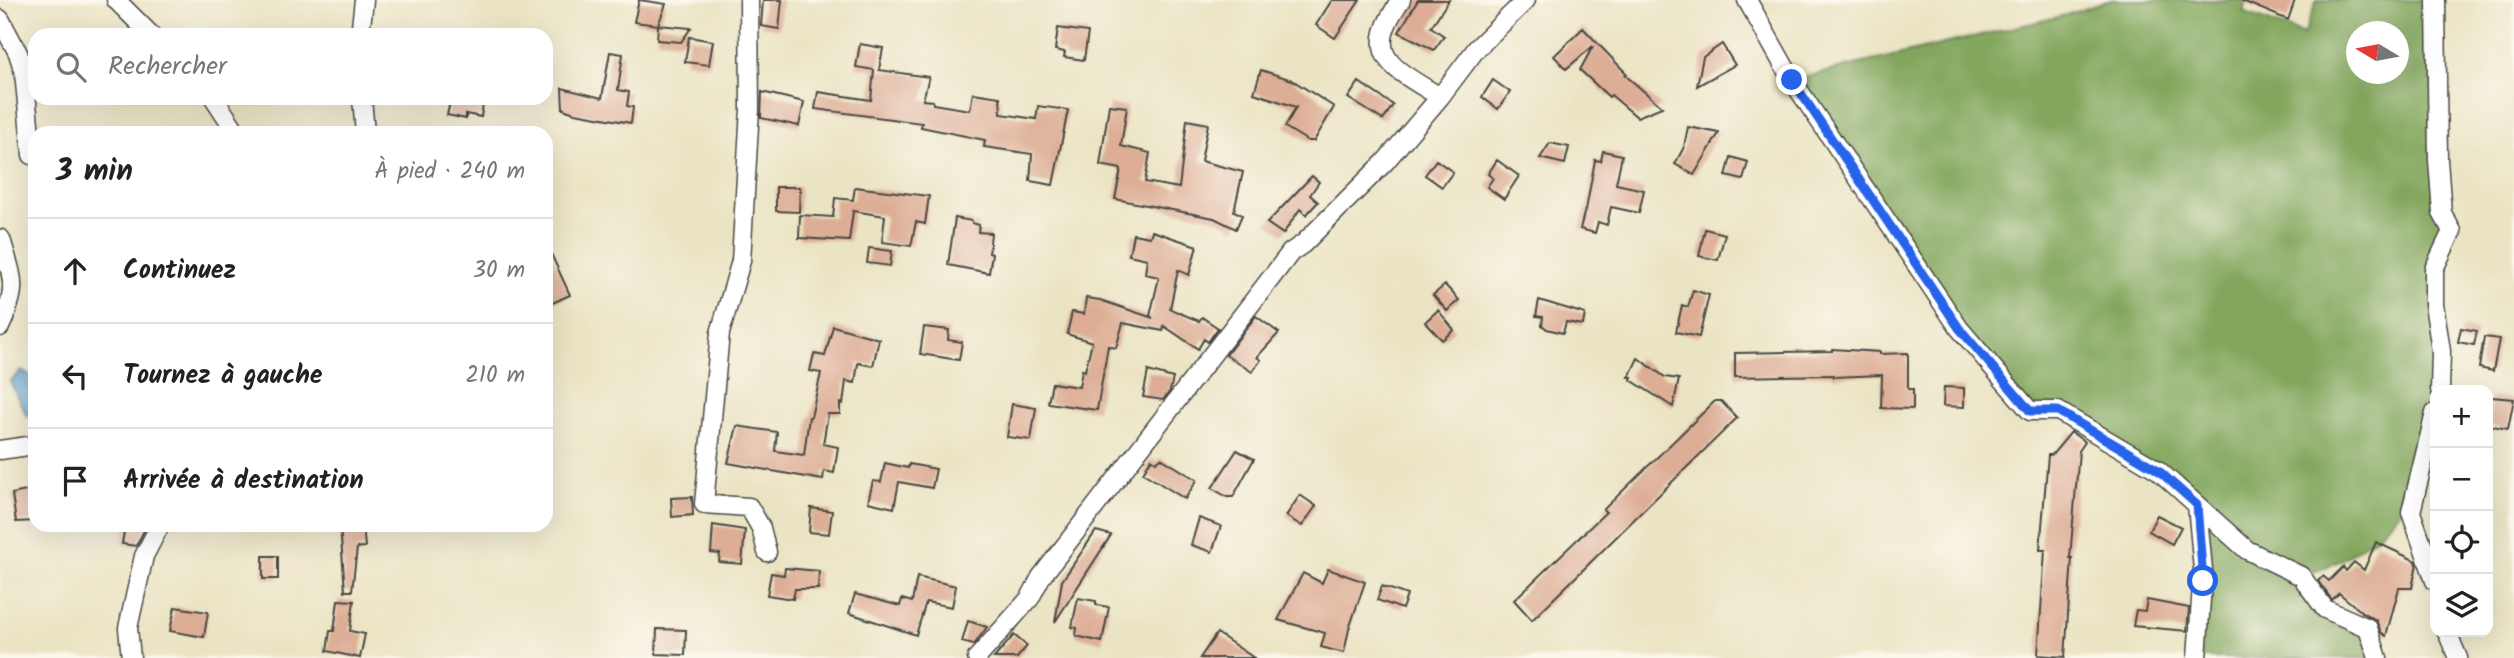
<!DOCTYPE html>
<html lang="fr">
<meta charset="utf-8">
<style>
:root{--surface:#fff;--page:#f6f6f6;--text:#222;--muted:#767676;--line:#e0e0e0}
body{margin:0;font-family:Kalam,sans-serif;background:var(--page);color:var(--text)}
.controls{position:absolute;right:21px;bottom:21px;display:grid;overflow:hidden;border-radius:14px;box-shadow:0 7px 28px #0002}
.controls button{width:63px;height:63px;display:grid;place-items:center;padding:0;border:0;border-bottom:2px solid var(--line);background:var(--surface);color:var(--text);font:35px sans-serif}
.compass{position:absolute;left:2346px;top:21px;width:63px;height:63px;border-radius:50%;background:var(--surface);box-shadow:0 7px 28px #0002;rotate:280deg}
.stop{position:absolute;width:21px;height:21px;margin:-16px;border:5px solid #2563eb;border-radius:50%;background:#fff}
.stop.end{background:#2563eb;border-color:#fff;box-shadow:0 2px 7px #0008}
.list{margin:0;padding:0;list-style:none}
h2{display:flex;justify-content:space-between;align-items:center;height:91px;margin:0;padding:0 28px;font-size:30px}
h2 small{font-size:23px;font-weight:400;color:var(--muted)}
.list li{display:grid;grid-template-columns:46px 1fr auto;gap:21px;align-items:center;box-sizing:border-box;height:105px;padding:0 28px;border-top:2px solid var(--line)}
.list b{display:block;font-size:26px;white-space:nowrap}
.list em{font-size:23px;font-style:normal;color:var(--muted)}
.icon{flex:none;width:38px;height:38px;fill:none;stroke:currentColor;stroke-width:2;stroke-linecap:round;stroke-linejoin:round}
.map{position:relative;flex:none;width:2514px;height:658px;overflow:hidden}
.search{position:absolute;background:var(--surface);box-shadow:0 7px 28px #0002;left:28px;top:28px;width:525px;height:77px;display:flex;align-items:center;gap:18px;box-sizing:border-box;padding:0 24px;border-radius:21px;color:var(--muted);font-size:26px}
.panel{position:absolute;background:var(--surface);box-shadow:0 7px 28px #0002;left:28px;top:126px;width:525px;height:406px;border-radius:21px}
.map>svg:first-child{display:block}
.forest{fill:#81a65c;stroke:#566844;stroke-width:2;fill-rule:evenodd}
.water{fill:#5fa4d5;stroke:#456880;stroke-width:2}
.building{fill:#ddad95}
.lines{fill:none;stroke-linecap:round;stroke-linejoin:round}
.minor-casing{stroke:#484742;stroke-width:21}
.minor{stroke:#fff;stroke-width:18}
.route{stroke:#2563eb;stroke-width:9}
</style>
<div class="map">
<svg width="2514" height="658" viewBox="0 0 2514 658">
<rect width="100%" height="100%" fill="#fbf7ec"/>
<filter id="ink" filterUnits="userSpaceOnUse"><feTurbulence type="fractalNoise" baseFrequency=".0143" numOctaves="2"/><feDisplacementMap in="SourceGraphic" scale="14" xChannelSelector="R" yChannelSelector="G"/><feConvolveMatrix kernelMatrix="1 2 1 2 8 2 1 2 1" color-interpolation-filters="sRGB"/></filter>
<filter id="wash" filterUnits="userSpaceOnUse"><feTurbulence type="fractalNoise" baseFrequency=".00686" numOctaves="4" result="noise"/><feDisplacementMap in="SourceGraphic" scale="28" xChannelSelector="R" yChannelSelector="G"/><feGaussianBlur stdDeviation="1.57" result="paint"/><feColorMatrix in="noise" values="0 0 0 0 0 0 0 0 0 0 0 0 0 0 0 0 0 1.4 0 .05"/><feComposite in="paint" operator="in"/></filter>
<g filter="url(#wash)">
<rect width="100%" height="100%" fill="#ebe4c4"/>
<!-- forest -->
<path class="forest" d="M2111,0H2248L2243,12L2304,34L2317,0H2436L2438,160L2452,231L2434,269L2435,411L2412,500L2375,537L2343,559L2302,577L2325,609L2368,628L2380,658H2195L2197,505L2058,411H2030L1959,328L1792,80L2066,15ZM2356,32H2398V74H2356Z"/>
<!-- water -->
<path class="water" d="M21,371L35,378V416H27L10,382Z"/>
<g id="blocks">
<!-- building -->
<path class="building" d="M639,0L666,4L658,25L634,22Z
M763,0H782L779,29L761,26Z
M1332,0H1360L1335,38L1316,25Z
M1418,0H1449L1431,27L1444,36L1434,50L1399,32Z
M2240,0H2295L2288,20Z
M658,25L691,28L681,42L657,40Z
M1058,28L1088,32L1084,60L1064,57L1065,52L1055,50Z
M1583,28L1627,74L1625,75L1662,107L1637,117L1611,95L1609,97L1580,70L1593,46L1566,69L1554,56Z
M689,37L713,41L709,65L685,62Z
M860,44L883,48L879,70L929,77L923,100L933,101V104L970,110L973,93L1000,97L1001,114L1036,119L1038,106L1068,110L1053,185L1030,181L1032,154L984,147L985,140L921,127L922,123L815,109L818,92L871,100L874,70L856,67Z
M1722,44L1735,65L1697,86L1703,57Z
M610,52L623,54L618,90L629,92L627,106L633,107L631,123L575,113L563,109L562,88L602,98Z
M1261,70L1292,80L1334,107L1314,141H1308L1285,127L1296,107L1254,93Z
M1493,80L1510,92L1498,109L1482,97Z
M1359,82L1393,105L1383,120L1348,98Z
M762,92L804,102L799,126L761,118Z
M451,98H484L481,117L466,114V119L447,115Z
M1109,105L1127,107L1121,146L1150,153L1145,182L1179,188L1187,120L1208,124L1201,161L1243,172L1234,211L1242,215L1236,229L1214,218L1115,199L1121,169L1100,165Z
M1688,127L1719,133L1694,175L1675,164L1684,147Z
M1550,143L1569,147L1565,164L1540,158Z
M1603,151L1622,155L1616,184L1644,190L1639,213L1611,207L1607,225L1598,222L1595,233L1580,229L1585,209L1586,210L1595,160L1601,161Z
M1731,157L1748,162L1743,180L1726,176Z
M1436,160L1453,172L1442,187L1425,175Z
M1497,160L1519,176L1504,199L1487,187L1493,178L1488,174Z
M1312,176L1319,182L1310,195L1318,202L1306,215L1300,209L1283,234L1267,223Z
M776,187H800L799,212L776,211Z
M855,187L929,196L925,224L916,222L911,246L882,242L885,216L853,211L849,241L799,238L800,215L833,217L835,198L853,200Z
M955,218L972,221V223L979,225L978,232L991,233L989,253L992,254L989,273L948,265Z
M1705,229L1725,234L1718,260L1699,256Z
M1152,231L1197,246L1189,275L1178,270L1170,309L1199,321L1202,317L1218,328L1208,342L1204,339L1198,349L1164,326L1163,331L1123,323L1116,348L1108,346L1097,410L1048,403L1052,383L1079,387L1082,370L1085,371L1092,342L1067,334L1072,312L1084,314L1086,298L1100,300L1153,318L1150,316L1159,277L1145,274L1147,259L1129,255L1133,234L1150,237Z
M546,243L570,295L546,306Z
M869,248L892,251L890,266L867,263Z
M1445,285L1459,300L1447,311L1433,295Z
M1693,290L1709,295L1699,337L1676,332L1682,305L1688,307Z
M1539,300L1585,314L1583,325L1566,322L1563,333L1547,329L1542,325L1543,317L1536,316Z
M1438,310L1454,330L1442,340L1425,322Z
M1256,316L1279,333L1257,357L1261,360L1252,372L1226,355Z
M833,326L879,339L873,366L858,363L855,383L846,381L843,404L840,403V414H828L823,444L838,447L834,473L824,471L823,480L728,463L737,426L777,432L775,451L804,455L809,417H811L821,373L810,371L814,354L825,356Z
M924,327L949,330L948,340L962,342L959,360L920,354Z
M2461,328L2477,331L2474,345L2458,342Z
M2484,337L2499,339L2493,371L2479,368Z
M1832,349L1880,352V354L1908,353V389H1913V409L1881,408L1882,375L1833,377V375L1735,377V353L1832,351Z
M1638,358L1665,377L1679,379L1673,407L1631,380L1632,377H1629Z
M1148,371L1173,378L1170,391L1163,400L1143,397Z
M1944,387L1964,388V407L1943,406Z
M2491,397L2514,399L2508,429L2488,425Z
M1715,401H1721L1737,418L1532,620L1514,600L1606,512L1603,510Z
M1012,404L1036,408L1031,440L1007,437Z
M2071,432L2085,442L2079,451L2070,558H2072L2065,657L2038,655L2045,550H2040L2048,455H2052Z
M1237,450L1254,459L1233,497H1227L1212,488Z
M1161,458L1197,480L1185,499L1143,473L1151,459L1156,462Z
M885,463L908,468L909,464L936,469L932,488L899,482L894,508L868,502L873,481L881,482Z
M35,489V521L16,522L12,494Z
M1300,495L1316,506L1302,526L1286,516Z
M692,497L693,515L672,517L671,498Z
M811,508L832,511L829,534L809,532Z
M2157,515L2181,527L2172,544L2149,531Z
M1199,518L1221,526L1212,552L1191,545Z
M125,525H147L136,546L122,544Z
M340,525H363L365,547L357,548L352,591H345Z
M713,525L745,530L742,564L719,562L720,554L711,553Z
M1096,531L1111,535L1055,622L1062,581Z
M2376,542L2416,561L2417,564L2412,588H2399L2386,636L2381,632L2376,620L2363,613L2339,593L2332,600L2318,581L2323,576L2329,581L2343,567L2346,571L2354,562L2364,570Z
M263,556H278V579H263Z
M785,568L819,571L818,589H795L793,599L767,595L771,573L784,575Z
M1328,569L1365,582L1349,629L1344,653L1321,647L1325,633L1278,620L1303,573L1322,583Z
M917,577L956,586L952,607L926,602L916,635L849,613L855,594L900,606L902,599L912,602Z
M1382,586L1407,595L1402,609L1377,600Z
M1078,598L1096,601V605L1109,607L1102,642L1076,636L1077,628L1072,627Z
M338,600L354,601L350,631L365,634L360,658L327,651L330,631H334Z
M2147,600L2189,608L2187,631L2133,626L2136,610L2145,611Z
M175,607L208,612L204,637L170,631Z
M968,621L987,627L974,645L962,642Z
M657,629L686,630L685,655L656,654Z
M1217,633L1254,658H1200Z
M1014,635L1027,646L1017,658H994Z"/>
</g>
</g>
<g filter="url(#ink)">
<use href="#blocks" fill-opacity="0" stroke="#484742" stroke-width="2"/>
<g class="lines">
<defs>
<path id="minor" d="M116,0L151,35
M749,0L750,109L741,261L720,333L704,504L749,507L761,528L767,552
M1401,0C1360,57 1394,68 1440,97
M1747,0L1792,80L1959,328L2030,411H2058L2158,470L2247,550L2301,576L2325,609L2368,628L2378,658
M2436,0L2438,160L2442,213L2452,231L2434,269V304L2441,351L2440,390
M0,19L18,53L24,72L32,155H35
M360,35L364,0
M214,98L237,133
M362,98L365,133
M0,327C19,286 13,280 1,239
M2435,413L2411,512L2435,581
M0,450L35,445
M2447,632L2458,658
M131,658L128,628L144,556L160,525
M977,658L1030,598L1041,577L1291,252L1303,244L1385,162L1440,97L1477,48L1526,0
M2197,658L2203,570L2197,505"/>
</defs>
<!-- minor casing -->
<use href="#minor" class="minor-casing"/>
<!-- minor -->
<use href="#minor" class="minor"/>
</g>
</g>
<g class="lines" filter="url(#ink)">
<!-- route -->
<path class="route" d="M1792,80L1959,328L2030,411H2058L2158,470L2197,505L2203,581"/>
</g>
</svg>
<div class="controls">
<button>+</button>
<button>−</button>
<button><svg class="icon" aria-label="locate" viewBox="0 0 24 24"><circle cx="12" cy="12" r="6"/><path d="M12 2v4M12 18v4M2 12h4M18 12h4"/></svg></button>
<button><svg class="icon" aria-label="layers" viewBox="0 0 24 24"><path d="M12 4l9 5-9 5-9-5zM3 14l9 5 9-5"/></svg></button>
</div>
<svg class="compass" viewBox="-18 -18 36 36"><path d="M0-13l5 13h-10z" fill="#e53935"/><path d="M0 13l5-13h-10z" fill="#767676"/></svg>
<div class="stop" style="left:2203px;top:581px"></div>
<div class="stop end" style="left:1792px;top:80px"></div>
<div class="search"><svg class="icon" aria-label="search" viewBox="0 0 24 24"><circle cx="10" cy="10" r="6"/><path d="M15 15l6 6"/></svg>Rechercher</div>
<section class="panel">
<h2>3 min<small>À pied · 240 m</small></h2>
<ul class="list">
<li><svg class="icon" aria-label="ahead" viewBox="0 0 24 24"><path d="M12 20V5M6 11l6-6 6 6"/></svg><div><b>Continuez</b></div><em>30 m</em></li>
<li><svg class="icon" aria-label="left" viewBox="0 0 24 24"><path d="M17 20v-9H6M10 6l-5 5 5 5"/></svg><div><b>Tournez à gauche</b></div><em>210 m</em></li>
<li><svg class="icon" aria-label="arrive" viewBox="0 0 24 24"><path d="M6 21V4h12l-3 4 3 4H6"/></svg><div><b>Arrivée à destination</b></div></li>
</ul>
</section>
</div>
